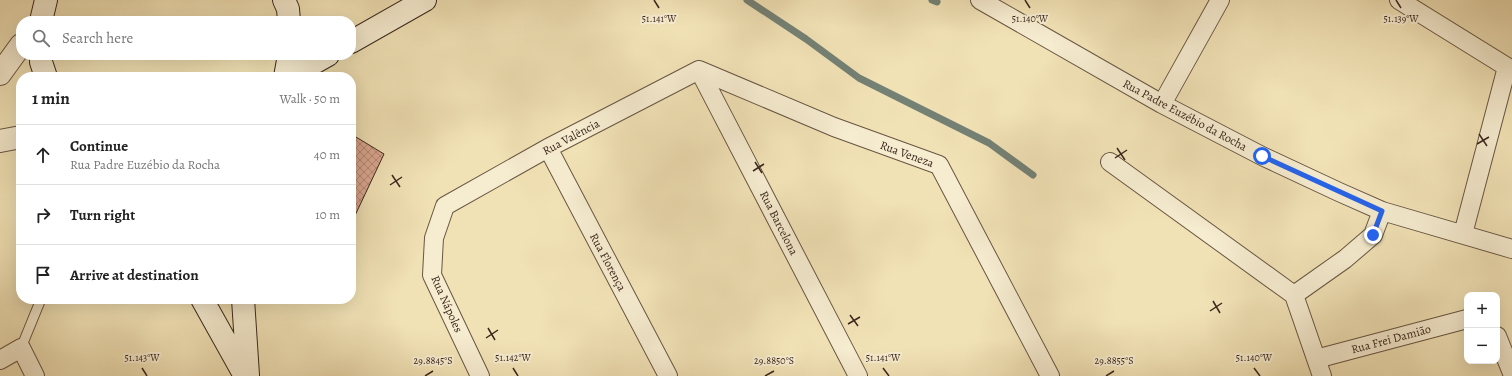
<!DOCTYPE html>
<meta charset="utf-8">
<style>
:root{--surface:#fff;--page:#f6f6f6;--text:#222;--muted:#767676;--line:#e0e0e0}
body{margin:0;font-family:Alegreya,serif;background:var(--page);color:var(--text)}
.controls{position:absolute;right:12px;bottom:12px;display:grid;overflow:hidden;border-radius:8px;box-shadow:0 4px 16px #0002}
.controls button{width:36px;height:36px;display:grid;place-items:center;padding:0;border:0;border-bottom:1px solid var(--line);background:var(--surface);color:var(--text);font:20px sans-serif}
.stop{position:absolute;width:12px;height:12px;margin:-9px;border:3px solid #2563eb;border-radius:50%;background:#fff}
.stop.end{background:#2563eb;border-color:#fff;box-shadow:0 1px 4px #0008}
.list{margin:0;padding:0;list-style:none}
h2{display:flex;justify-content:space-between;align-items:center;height:52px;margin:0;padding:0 16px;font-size:17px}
h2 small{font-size:13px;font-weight:400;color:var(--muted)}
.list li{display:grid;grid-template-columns:26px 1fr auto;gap:12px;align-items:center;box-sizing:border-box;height:60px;padding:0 16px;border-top:1px solid var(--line)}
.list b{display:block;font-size:15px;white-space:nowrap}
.list p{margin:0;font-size:13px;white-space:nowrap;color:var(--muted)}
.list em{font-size:13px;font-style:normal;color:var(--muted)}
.icon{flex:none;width:22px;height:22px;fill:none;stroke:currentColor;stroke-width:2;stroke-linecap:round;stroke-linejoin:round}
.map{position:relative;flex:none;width:1512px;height:376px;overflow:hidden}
.search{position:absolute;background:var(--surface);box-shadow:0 4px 16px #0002;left:16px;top:16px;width:340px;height:44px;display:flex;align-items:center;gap:10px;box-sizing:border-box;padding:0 14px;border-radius:16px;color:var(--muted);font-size:15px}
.panel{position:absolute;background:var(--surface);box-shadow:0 4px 16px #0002;left:16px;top:72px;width:340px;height:232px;border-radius:16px}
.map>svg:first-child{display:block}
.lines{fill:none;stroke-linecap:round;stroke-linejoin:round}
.stream{stroke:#748175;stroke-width:7}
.building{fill:url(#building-cross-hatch);stroke:#3a271c}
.service-casing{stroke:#685642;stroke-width:11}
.minor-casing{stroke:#685642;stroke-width:20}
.tertiary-casing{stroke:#685642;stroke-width:24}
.secondary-casing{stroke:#3a271c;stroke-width:24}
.service{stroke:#f6ecd0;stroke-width:9}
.minor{stroke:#f6ecd0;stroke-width:18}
.tertiary{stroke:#f6ecd0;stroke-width:22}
.secondary{stroke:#f6ecd0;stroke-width:22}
.route{stroke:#2563eb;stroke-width:5}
.ticks{fill:none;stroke:#3a271c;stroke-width:1.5}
.labels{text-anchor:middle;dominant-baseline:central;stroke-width:4;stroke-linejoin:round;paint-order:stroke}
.street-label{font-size:12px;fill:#3a271c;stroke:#f6ecd0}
.ticks-label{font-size:10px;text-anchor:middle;fill:#3a271c;stroke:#f6ecd0;stroke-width:4;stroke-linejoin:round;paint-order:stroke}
</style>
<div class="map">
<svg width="1512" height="376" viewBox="0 0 1512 376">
<defs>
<pattern id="building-cross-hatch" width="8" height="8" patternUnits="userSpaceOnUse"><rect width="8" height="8" fill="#daa68f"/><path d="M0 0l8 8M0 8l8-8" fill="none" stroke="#b28774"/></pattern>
</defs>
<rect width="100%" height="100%" fill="#f1e2b6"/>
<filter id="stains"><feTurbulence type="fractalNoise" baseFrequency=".005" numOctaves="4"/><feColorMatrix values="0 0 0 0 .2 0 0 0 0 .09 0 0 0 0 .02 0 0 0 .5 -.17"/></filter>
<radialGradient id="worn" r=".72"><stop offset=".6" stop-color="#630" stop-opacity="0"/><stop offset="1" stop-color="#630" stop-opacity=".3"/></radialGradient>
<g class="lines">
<!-- stream -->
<path class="stream" d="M747,0L806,39L859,78L989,143L1033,175
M932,0L937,2"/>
</g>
<!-- building -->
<path class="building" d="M351,134L384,154L351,224Z"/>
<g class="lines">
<defs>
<path id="service" d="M21,348L41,299"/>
<path id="minor" d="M980,0L1162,104L1262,156L1339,192L1382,211L1512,249
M1399,0L1507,67L1512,69
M699,70L834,127L939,165L1050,376
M699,70L858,376
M1162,104L1220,0
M548,148L668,376
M1110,162L1294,295
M1463,234L1507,67
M1497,336L1512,373
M1316,359L1467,319
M0,360L21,348L35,376
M480,376L432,275L434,238L445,206L548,148L699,70
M1322,376L1294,295L1345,259L1373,235L1382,211"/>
<path id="tertiary" d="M0,74L21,45
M0,141L21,137"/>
<path id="secondary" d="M284,0L288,9L289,21
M41,21L46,0
M351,42L425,0
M41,55V62L46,77
M285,77L289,55
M289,77L328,55
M202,299L245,376
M243,299L248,375"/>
</defs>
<!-- service casing -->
<use href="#service" class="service-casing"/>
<!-- minor casing -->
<use href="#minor" class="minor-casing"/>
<!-- tertiary casing -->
<use href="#tertiary" class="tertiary-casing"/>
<!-- secondary casing -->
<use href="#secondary" class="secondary-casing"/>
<!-- service -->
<use href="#service" class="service"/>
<!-- minor -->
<use href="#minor" class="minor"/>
<!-- tertiary -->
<use href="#tertiary" class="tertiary"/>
<!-- secondary -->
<use href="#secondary" class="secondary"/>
</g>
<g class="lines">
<!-- route -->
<path class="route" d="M1262,156L1382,211L1373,235"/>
</g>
<!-- ticks -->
<path class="ticks" d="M654,0L659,8M1025,0L1030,8M1396,0L1401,8M1479,134L1487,146M1477,144L1489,137M1117,148L1125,160M1115,158L1127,150M755,162L762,173M753,171L764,164M392,175L400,187M390,185L402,177M1213,301L1220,313M1210,311L1222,303M850,315L858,326M848,324L860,317M488,328L495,340M486,338L498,330M142,368L147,376M513,368L518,376M883,368L889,376M1254,368L1260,376M425,376L433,371M765,376L774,371M1106,376L1114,371"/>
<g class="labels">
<!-- street labels -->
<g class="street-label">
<text transform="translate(1185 115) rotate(28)">Rua Padre Euzébio da Rocha</text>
<text transform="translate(571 137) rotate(-28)">Rua Valência</text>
<text transform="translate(907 154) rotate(20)">Rua Veneza</text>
<text transform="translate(779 223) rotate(63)">Rua Barcelona</text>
<text transform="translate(608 262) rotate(62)">Rua Florença</text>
<text transform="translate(447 304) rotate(66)">Rua Nápoles</text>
<text transform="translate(1391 339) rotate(-15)">Rua Frei Damião</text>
</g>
</g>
<g class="ticks-label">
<text x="659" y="22">51.141°W</text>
<text x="1030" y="22">51.140°W</text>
<text x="1401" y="22">51.139°W</text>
<text x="142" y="361">51.143°W</text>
<text x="513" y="361">51.142°W</text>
<text x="883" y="361">51.141°W</text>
<text x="1254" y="361">51.140°W</text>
<text x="433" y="364">29.8845°S</text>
<text x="774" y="364">29.8850°S</text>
<text x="1114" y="364">29.8855°S</text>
</g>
<rect width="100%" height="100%" filter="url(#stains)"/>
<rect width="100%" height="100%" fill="url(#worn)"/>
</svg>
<div class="controls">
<button>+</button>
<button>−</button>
</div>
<div class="stop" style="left:1262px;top:156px"></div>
<div class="stop end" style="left:1373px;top:235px"></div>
<div class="search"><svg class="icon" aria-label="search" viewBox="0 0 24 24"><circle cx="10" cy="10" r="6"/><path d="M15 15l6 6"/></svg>Search here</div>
<section class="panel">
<h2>1 min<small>Walk · 50 m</small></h2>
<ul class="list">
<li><svg class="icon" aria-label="ahead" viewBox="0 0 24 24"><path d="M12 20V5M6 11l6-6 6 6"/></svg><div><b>Continue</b><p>Rua Padre Euzébio da Rocha</p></div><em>40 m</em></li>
<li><svg class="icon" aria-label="right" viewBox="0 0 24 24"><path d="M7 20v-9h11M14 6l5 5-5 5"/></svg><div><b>Turn right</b></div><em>10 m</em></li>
<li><svg class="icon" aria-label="arrive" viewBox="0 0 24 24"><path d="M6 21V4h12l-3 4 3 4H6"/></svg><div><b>Arrive at destination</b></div></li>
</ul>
</section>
</div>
